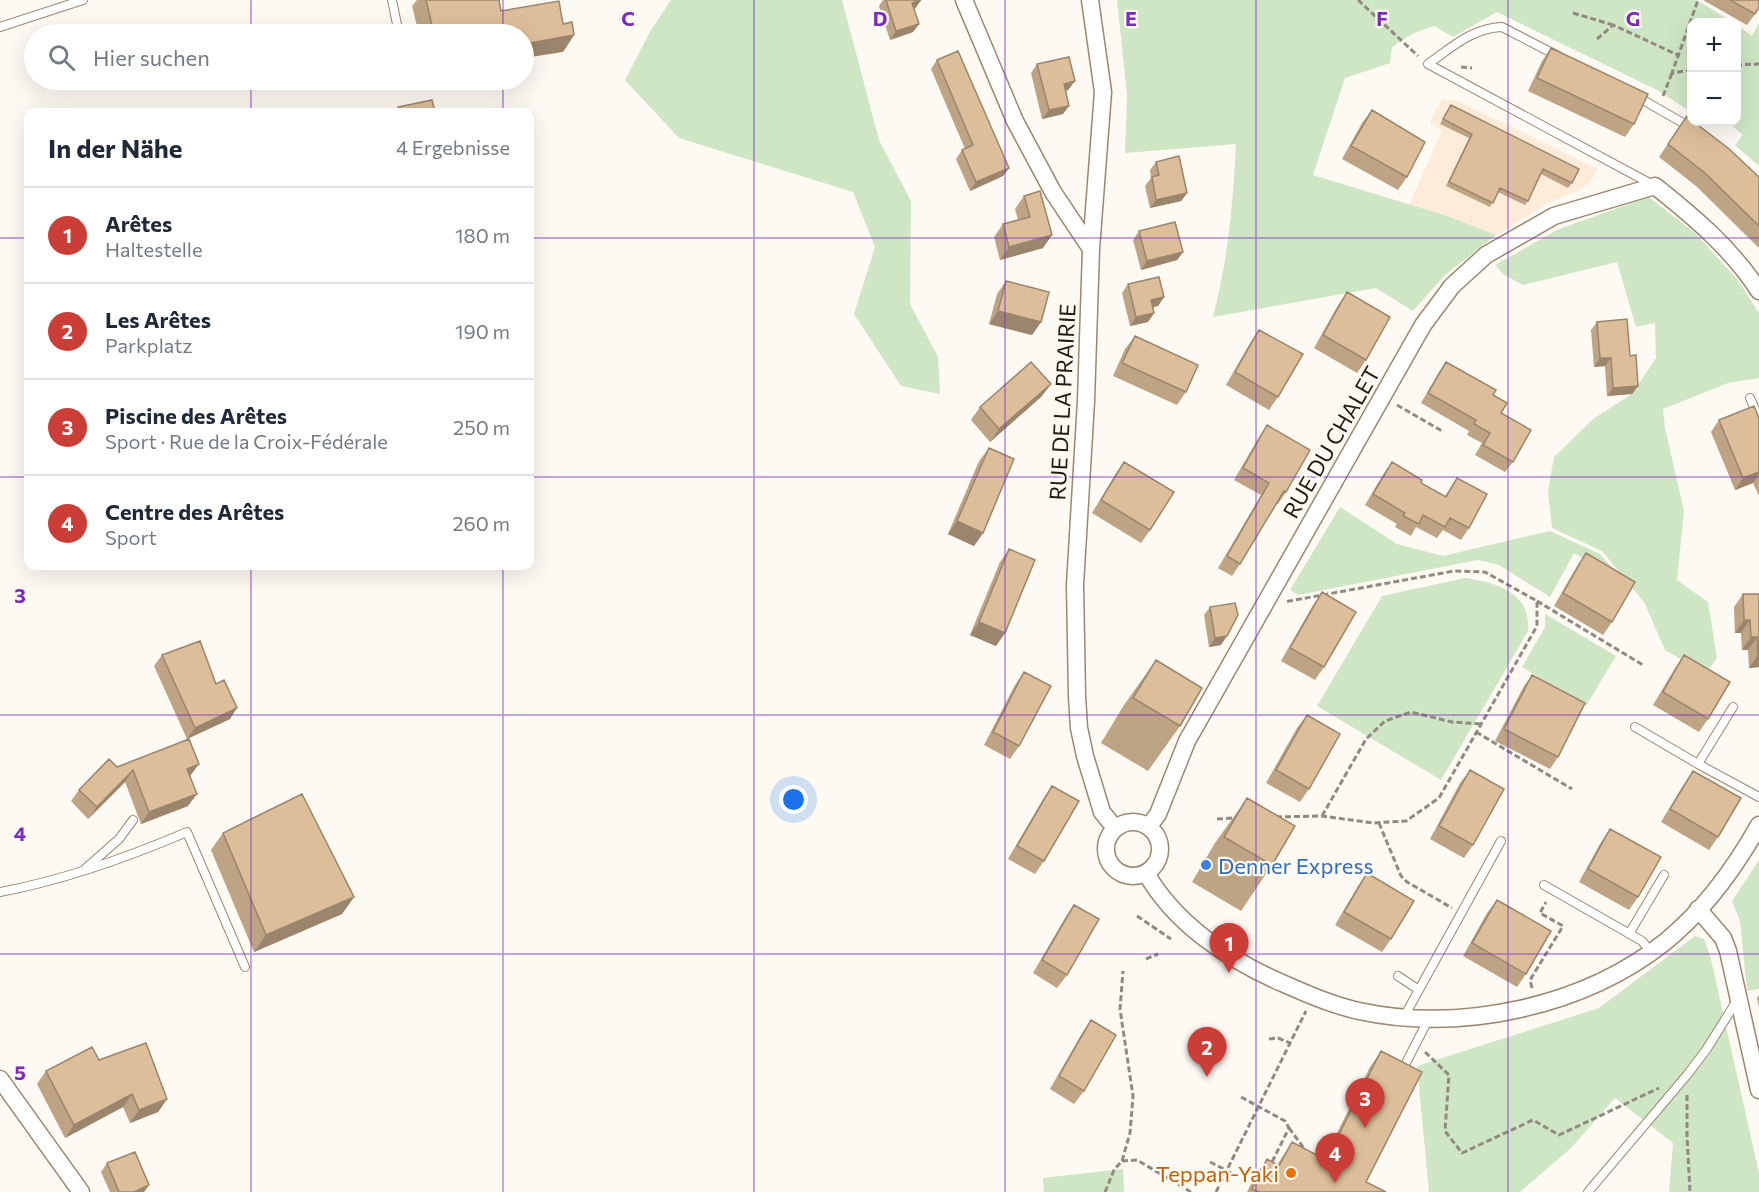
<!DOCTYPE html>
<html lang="de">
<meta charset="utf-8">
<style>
:root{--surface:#fff;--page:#f6f6f7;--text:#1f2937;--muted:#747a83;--line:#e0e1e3;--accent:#cb3d37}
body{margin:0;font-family:Commissioner,sans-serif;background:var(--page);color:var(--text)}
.controls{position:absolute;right:18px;top:18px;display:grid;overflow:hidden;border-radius:12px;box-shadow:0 6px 24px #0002}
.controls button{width:54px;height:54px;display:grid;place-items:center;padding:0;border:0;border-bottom:2px solid var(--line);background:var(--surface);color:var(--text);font:30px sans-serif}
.you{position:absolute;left:794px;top:800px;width:21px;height:21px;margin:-15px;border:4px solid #fff;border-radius:50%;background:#1a73e8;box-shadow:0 0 0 9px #1a73e833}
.badge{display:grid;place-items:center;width:39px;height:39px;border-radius:50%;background:var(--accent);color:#fff;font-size:20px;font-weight:700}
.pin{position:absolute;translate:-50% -50px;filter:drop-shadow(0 2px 3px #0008)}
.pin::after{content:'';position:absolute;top:32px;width:21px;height:18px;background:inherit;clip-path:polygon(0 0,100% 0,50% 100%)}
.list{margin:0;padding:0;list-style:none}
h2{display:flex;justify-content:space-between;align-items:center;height:78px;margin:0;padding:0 24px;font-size:26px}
h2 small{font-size:20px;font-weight:400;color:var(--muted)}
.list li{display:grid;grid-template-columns:39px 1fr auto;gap:18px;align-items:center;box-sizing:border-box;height:96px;padding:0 24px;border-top:2px solid var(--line)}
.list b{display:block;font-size:22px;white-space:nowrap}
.list p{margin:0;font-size:20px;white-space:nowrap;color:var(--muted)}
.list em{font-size:20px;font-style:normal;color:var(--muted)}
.icon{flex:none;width:33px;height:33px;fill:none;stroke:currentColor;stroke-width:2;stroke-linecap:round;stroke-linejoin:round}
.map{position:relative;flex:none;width:1759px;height:1192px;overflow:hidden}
.search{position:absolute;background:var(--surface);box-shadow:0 6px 24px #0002;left:24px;top:24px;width:510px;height:66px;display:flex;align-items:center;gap:15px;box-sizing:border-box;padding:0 21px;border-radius:33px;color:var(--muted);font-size:22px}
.panel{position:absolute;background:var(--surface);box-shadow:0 6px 24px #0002;left:24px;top:108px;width:510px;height:462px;border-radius:12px}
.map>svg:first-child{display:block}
.built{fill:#feecd9}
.green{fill:#cfe6c4}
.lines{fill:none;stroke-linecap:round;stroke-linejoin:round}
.service-casing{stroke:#9d876f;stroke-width:10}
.minor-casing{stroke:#9d876f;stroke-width:19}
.path{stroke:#908a82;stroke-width:3;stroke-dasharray:6 3;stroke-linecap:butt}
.service{stroke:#fff;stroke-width:8}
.minor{stroke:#fff;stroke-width:16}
.wall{fill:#bea384}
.shaded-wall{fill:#9b856c}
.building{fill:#ddbe9a;stroke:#9b856c;stroke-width:1.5}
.grid{fill:none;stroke:#7b2cbf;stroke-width:1.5;stroke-opacity:0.55}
.shop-dot{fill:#3f7fe0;stroke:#fdf9f3;stroke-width:2}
.food-dot{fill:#e8710a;stroke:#fdf9f3;stroke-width:2}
.labels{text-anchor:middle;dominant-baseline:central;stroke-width:4.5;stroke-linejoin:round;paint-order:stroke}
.street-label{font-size:22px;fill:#231b11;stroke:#fdf9f3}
.shop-label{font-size:22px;fill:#366cbe;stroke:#fdf9f3;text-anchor:start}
.food-label{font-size:22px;fill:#c56008;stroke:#fdf9f3;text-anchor:end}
.grid-label{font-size:20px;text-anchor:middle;font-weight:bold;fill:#7b2cbf;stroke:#fdf9f3;stroke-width:4.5;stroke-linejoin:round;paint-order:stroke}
</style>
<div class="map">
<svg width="1759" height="1192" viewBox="0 0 1759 1192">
<rect width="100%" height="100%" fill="#fdf9f3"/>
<!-- built -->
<path class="built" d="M1442,99L1459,101L1597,169L1590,182L1578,191L1544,205L1496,235L1409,205L1442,131L1430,122Z"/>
<!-- green -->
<path class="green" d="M671,0H842L879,140L911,201L910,304L938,357L940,394L901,386L854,314L875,247L853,192L679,138L625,80L651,30Z
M1117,0H1697L1732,22H1692L1691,112L1657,90L1497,12L1453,37L1434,26L1412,34L1392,47L1390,63L1345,78L1313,175L1447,216L1496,235L1445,275L1413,311L1376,288L1213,317C1228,259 1233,204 1236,144L1125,153L1127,95Z
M1759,23V166L1735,145L1743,135L1727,122H1736L1737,25L1752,36Z
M1649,197L1696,234L1737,279L1759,313V378L1728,383L1663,409L1665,428L1684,511L1677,580L1708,602L1717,658L1705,674L1665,650L1644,602L1602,551L1552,528L1548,490L1554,457L1593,419L1632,394L1656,358L1655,323L1636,327L1617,262L1523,285L1503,274L1495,265L1559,229Z
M1340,507L1397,544L1443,556L1550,531L1600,554L1627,585L1574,553L1550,597L1499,565L1478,560L1298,595L1290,590Z
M1465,578C1488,581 1522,589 1527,616C1528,620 1528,626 1528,631L1441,780L1317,706L1382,596Z
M1545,614L1616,656L1586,706L1522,667L1545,627Z
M1759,860V989L1747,991L1740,921L1732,901Z
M1695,936L1704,939L1710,955L1759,1173V1192H1669L1673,1143L1615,1098L1571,1148L1520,1192H1429L1417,1066L1599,1008Z
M1123,1169L1124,1192H1044L1043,1178Z"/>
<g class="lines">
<defs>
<path id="service" d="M392,0L399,34
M0,27L83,0
M1558,56L1502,27C1472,28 1451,48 1428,64L1655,186
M1636,96L1690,127
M1750,398L1759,418
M1635,727L1698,764L1759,797
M1698,764L1733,707
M86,868L119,839L133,820
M1544,885L1642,941L1651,952
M0,892C65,880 126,858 187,832L245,967
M1629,934L1664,875
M1398,976L1419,990
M1404,1017L1501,841
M1405,1065L1429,1018
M1588,1192L1687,1075L1706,1050L1738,999"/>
<path id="minor" d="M964,0L1015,121L1053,192L1091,249L1086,401L1075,585L1077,696L1079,728L1085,756L1102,812L1115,828
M1090,0L1103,92L1091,249
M1106 849a27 27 0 1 1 54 0a27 27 0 1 1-54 0Z
M1149,826L1158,814L1187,741L1423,325L1452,286L1486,255L1554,216L1655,186C1694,217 1732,249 1759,291
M1146,873C1175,924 1229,960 1282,983C1307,994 1332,1005 1359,1011C1461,1033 1583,1007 1665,942C1703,911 1735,868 1759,825
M1698,909L1723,938L1728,951L1759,1090
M0,1079L81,1192"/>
</defs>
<!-- service casing -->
<use href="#service" class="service-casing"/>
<!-- minor casing -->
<use href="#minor" class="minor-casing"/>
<!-- path -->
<path class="path" d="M1358,0L1418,56
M1573,13L1613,25
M1597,39L1613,25L1678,55
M1736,65L1759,64
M1461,67L1472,68
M1692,70L1672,73L1698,0
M1663,96L1672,73
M1397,405L1442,431
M1537,601L1643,665
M1476,732L1572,789
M1322,816L1366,739L1385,721L1411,712L1452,722L1481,724
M1276,817L1322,816L1373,823L1406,821L1439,798L1537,626V601L1485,572L1454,571L1284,602
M1217,819L1233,818
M1379,823L1401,876L1407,882L1452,908
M1137,916L1171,939
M1146,959L1158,954
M1532,988L1530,980L1563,926L1540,913L1546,902
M1269,1039L1278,1038L1290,1043
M1425,1052L1449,1075L1445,1131L1462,1153L1533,1120L1559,1135L1659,1088
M1687,1095V1136L1690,1192
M1241,1097L1285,1121L1289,1128L1271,1164
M1289,1128L1306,1151
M1122,1161L1137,1160L1191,1192
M1210,1162L1239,1177
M1105,1192L1114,1170L1122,1161L1130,1133L1133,1096L1120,1009L1123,971
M1216,1192L1306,1011"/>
<!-- service -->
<use href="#service" class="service"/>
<!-- minor -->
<use href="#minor" class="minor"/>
</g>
<!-- wall -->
<path class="wall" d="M417,0H499L501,11L563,24L574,35L563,52L524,34H419L412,6Z
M883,0H921L914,9L919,24L913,32L890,40L879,6Z
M1703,0H1759L1755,14L1747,25Z
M1551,48L1634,124L1625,137L1528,91L1542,61Z
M937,60L1009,168L1003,176L970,191L956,159L962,150L965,149L931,69Z
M1037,64L1075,81L1068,90L1065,91L1063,114L1042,119L1031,73Z
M428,80H470L430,87Z
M1451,105L1572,183L1568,188L1541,174L1528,201L1525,205L1498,192L1490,207L1446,186L1469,138L1440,124Z
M1372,110L1407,177L1398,190L1342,159L1362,123Z
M1687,116L1759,177V248L1696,186L1659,157Z
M1156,162L1187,193L1181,201L1150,208L1145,186L1151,178L1150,170Z
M1024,196L1043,248L1000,260L994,237L1003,224L1018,220L1015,209Z
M1139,231L1183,252L1177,260L1141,270L1133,240Z
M1006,281L1041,322L1032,335L989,324L997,294Z
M1128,284L1164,297L1158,306L1153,307L1154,313L1148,322L1130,326L1122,293Z
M1347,292L1366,360L1357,373L1314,348L1338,305Z
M1597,322L1630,356L1638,386L1632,394L1607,396L1605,366L1594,367L1591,330Z
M1259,330L1278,397L1269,410L1226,385L1250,343Z
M1135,336L1186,392L1177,405L1113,376L1125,349Z
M1446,362L1493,395L1501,413L1513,462L1505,472L1475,455L1482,443L1467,435L1469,431L1421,403L1439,372Z
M1051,384L1041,397L990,442L971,420L980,407Z
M1759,418V496L1753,483L1735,490L1711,432L1719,420Z
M1267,425L1286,492L1278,504L1276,503L1240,564L1232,576L1218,568L1261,495L1234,480L1259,437Z
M989,448L983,533L974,546L948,534L979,461Z
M1124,462L1150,530L1141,543L1092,513L1115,475Z
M1392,462L1421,483L1445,496L1457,478L1469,528L1461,540L1443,530L1437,538L1416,527L1411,536L1395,527L1397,524L1365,505L1384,473Z
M1009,549L996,646L970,635L1000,562Z
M1586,553L1612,622L1603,635L1554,606L1577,566Z
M1322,592L1324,667L1315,680L1281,661L1313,605Z
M1743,594H1759V667L1749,668L1748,650H1742L1741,633H1735L1734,607Z
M1210,607L1221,645L1209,647L1204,615Z
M162,655L216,684L230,719L187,739L154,666Z
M1684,655L1708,719L1699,732L1653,705L1675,668Z
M1156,660L1180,726L1148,771L1101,743L1124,705Z
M1024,672L1019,746L1010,759L984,745L1015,685Z
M1532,675L1558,757L1550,769L1495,741L1524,686Z
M1307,715L1309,789L1300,802L1266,783L1297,728Z
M117,767L190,776L188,806L141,824L125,782L88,819L71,801L79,790Z
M1470,770L1473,845L1464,858L1430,839L1460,783Z
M1693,771L1718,837L1709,850L1661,822L1684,784Z
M1052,786L1044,861L1035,874L1008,859L1043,799Z
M1247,798L1272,865L1241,911L1192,882L1215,843Z
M1610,829L1638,897L1629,910L1579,882L1601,842Z
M223,833L354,897L342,914L254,952L211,850Z
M1367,873L1391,939L1382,952L1335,925L1358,886Z
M1497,900L1526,974L1517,987L1463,956L1487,913Z
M1074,905L1067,975L1057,988L1033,973L1065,918Z
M1759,995V1008L1757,998Z
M1091,1020L1084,1091L1074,1104L1050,1089L1082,1033Z
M1381,1051L1366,1182L1386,1192H1247L1255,1176L1267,1159L1277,1165L1292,1142L1324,1159L1370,1067Z
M99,1060L167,1099L158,1112L130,1123L123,1107L65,1138L37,1084L46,1071Z
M107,1163L149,1185L144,1192H110L101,1172Z"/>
<!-- shaded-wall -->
<path class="shaded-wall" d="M921,0L915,9L912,3Z
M919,24L913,32L890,40L896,31Z
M574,35L563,52L524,58V44Z
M436,80H470L430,87Z
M1075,81L1068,90L1058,93L1064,84Z
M1069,106L1063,114L1042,119L1049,110Z
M1009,168L1003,176L970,191L976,182Z
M1187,193L1181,201L1150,208L1156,200Z
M1052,235L1043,248L1000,260L1009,247Z
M1183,252L1177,260L1141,270L1147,261Z
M1164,297L1158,306L1145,309L1151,300Z
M998,311L1041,322L1032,335L989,324Z
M1154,313L1148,322L1130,326L1136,317Z
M1600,358H1611L1605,366L1594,367Z
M1051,384L1041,397L990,442L999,429Z
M1638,386L1632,394L1607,396L1613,388Z
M1759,472V474L1753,483L1735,490L1743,478Z
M957,521L983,533L974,546L948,534Z
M1744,620H1750L1741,633H1735Z
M979,622L1005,633L996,646L970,635Z
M1227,636L1221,645L1209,647L1215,638Z
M1751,637H1757L1748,650H1742Z
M1758,655H1759V667L1749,668Z
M237,708L230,719L187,739L195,728Z
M199,764L190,776L179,781L187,769Z
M133,770L125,782L88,819L97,807Z
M197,794L188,806L141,824L149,812Z
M354,897L342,914L254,952L266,935Z
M132,1094L123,1107L65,1138L74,1125Z
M167,1099L158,1112L130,1123L139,1110Z
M149,1185L144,1192H134Z"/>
<!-- building -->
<path class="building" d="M426,0H499L501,11L559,1L563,24L572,22L574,35L524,44V34H434Z
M886,0H921L912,3L919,24L896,31Z
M1730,0H1759V7L1755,14Z
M1551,48L1648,94L1634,124L1537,78Z
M958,51L1009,168L976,182L962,150L973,145L937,60Z
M1069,57L1075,81L1064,84L1069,106L1049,110L1037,64Z
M432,100L435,112H399L398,107Z
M1451,105L1579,169L1572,183L1543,169L1528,201L1500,188L1493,203L1449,182L1472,134L1443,119Z
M1372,110L1425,142L1407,177L1351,146Z
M1687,116L1692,119V122H1694L1728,148L1759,177V226L1705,173L1668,144Z
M1179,156L1187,193L1156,200L1152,177L1159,175L1156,162Z
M1040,191L1052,235L1009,247L1003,224L1030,217L1024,196Z
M1175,222L1183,252L1147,261L1139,231Z
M1159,277L1164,297L1151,300L1154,313L1136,317L1128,284Z
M1006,281L1049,292L1041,322L998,311Z
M1347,292L1390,317L1366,360L1323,335Z
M1627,319L1630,356L1636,355L1638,386L1613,388L1611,358H1600L1597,322Z
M1259,330L1303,354L1278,397L1235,372Z
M1135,336L1198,365L1186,392L1122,363Z
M1031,362L1051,384L999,429L980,407Z
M1446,362L1496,390L1493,395L1507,403L1501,413L1531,430L1513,462L1483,445L1490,433L1474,424L1476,420L1428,393Z
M1754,406L1759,418V472L1743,478L1719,420Z
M1267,425L1310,450L1286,492L1284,491L1240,564L1227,556L1269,483L1243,468Z
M989,448L1014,459L983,533L957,521Z
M1124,462L1174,492L1150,530L1101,500Z
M1392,462L1422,480L1421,483L1446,497L1457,478L1487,494L1469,528L1450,518L1445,527L1423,515L1419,524L1403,516L1405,513L1373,494Z
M1009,549L1035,560L1005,633L979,622Z
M1586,553L1635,582L1612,622L1563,593Z
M1322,592L1356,612L1324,667L1290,648Z
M1743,594H1759V655H1758L1757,637H1751L1750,620H1744Z
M1235,603L1238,615L1227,636L1215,638L1210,607Z
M200,641L216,684L224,680L237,708L195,728L162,655Z
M1684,655L1730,682L1708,719L1663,692Z
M1156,660L1202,688L1180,726L1133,698Z
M1024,672L1051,686L1019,746L993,732Z
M1532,675L1585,703L1558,757L1504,729Z
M1307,715L1340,734L1309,789L1276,770Z
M189,739L199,764L187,769L197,794L149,812L133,770L97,807L79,790L109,759L117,767Z
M1470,770L1504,789L1473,845L1439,826Z
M1693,771L1741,798L1718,837L1670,809Z
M1052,786L1079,801L1044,861L1017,846Z
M302,794L354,897L266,935L223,833Z
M1247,798L1295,826L1272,865L1224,837Z
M1610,829L1661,857L1638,897L1588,869Z
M1367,873L1414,901L1391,939L1344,912Z
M1497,900L1551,931L1526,974L1472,943Z
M1074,905L1099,919L1067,975L1042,960Z
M1091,1020L1116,1035L1084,1091L1059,1076Z
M146,1043L167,1099L139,1110L132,1094L74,1125L46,1071L92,1047L99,1060Z
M1381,1051L1422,1072L1366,1182L1386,1192H1259L1252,1189L1267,1159L1279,1166L1292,1142L1326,1160Z
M135,1152L149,1185L134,1192H119L107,1163Z"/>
<!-- grid -->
<path class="grid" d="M251,0V34M503,0V34M754,0V1192M1005,0V1192M1256,0V1192M1508,0V1192M251,80V112M503,80V112M0,238H28M530,238H1759M0,477H28M530,477H1759M251,566V1192M503,566V1192M0,715H1759M0,954H1759"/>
<!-- markers -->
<circle class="shop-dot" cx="1206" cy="865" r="6"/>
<circle class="food-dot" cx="1291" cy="1173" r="6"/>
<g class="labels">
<!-- street labels -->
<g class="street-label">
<text transform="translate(1062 402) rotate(-87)">RUE DE LA PRAIRIE</text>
<text transform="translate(1331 442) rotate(-60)">RUE DU CHALET</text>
</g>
<!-- shop labels -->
<g class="shop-label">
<text x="1218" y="865">Denner Express</text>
</g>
<!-- food labels -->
<g class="food-label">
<text x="1279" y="1173">Teppan-Yaki</text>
</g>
</g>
<g class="grid-label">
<text x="628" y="26">C</text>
<text x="880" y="26">D</text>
<text x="1131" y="26">E</text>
<text x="1382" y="26">F</text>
<text x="1633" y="26">G</text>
<text x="20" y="603">3</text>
<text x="20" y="841">4</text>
<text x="20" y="1080">5</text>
</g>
</svg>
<div class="controls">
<button>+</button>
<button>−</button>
</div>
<div class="you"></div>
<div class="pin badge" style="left:1229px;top:973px">1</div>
<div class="pin badge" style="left:1207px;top:1077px">2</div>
<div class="pin badge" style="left:1365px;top:1128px">3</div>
<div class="pin badge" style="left:1335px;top:1183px">4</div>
<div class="search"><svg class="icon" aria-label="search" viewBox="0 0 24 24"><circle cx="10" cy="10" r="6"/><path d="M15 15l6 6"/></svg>Hier suchen</div>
<section class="panel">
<h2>In der Nähe<small>4 Ergebnisse</small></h2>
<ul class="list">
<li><span class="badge">1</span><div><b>Arêtes</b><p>Haltestelle</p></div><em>180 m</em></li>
<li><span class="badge">2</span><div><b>Les Arêtes</b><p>Parkplatz</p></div><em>190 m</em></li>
<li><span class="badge">3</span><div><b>Piscine des Arêtes</b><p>Sport · Rue de la Croix-Fédérale</p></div><em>250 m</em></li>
<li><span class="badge">4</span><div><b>Centre des Arêtes</b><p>Sport</p></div><em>260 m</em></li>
</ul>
</section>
</div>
